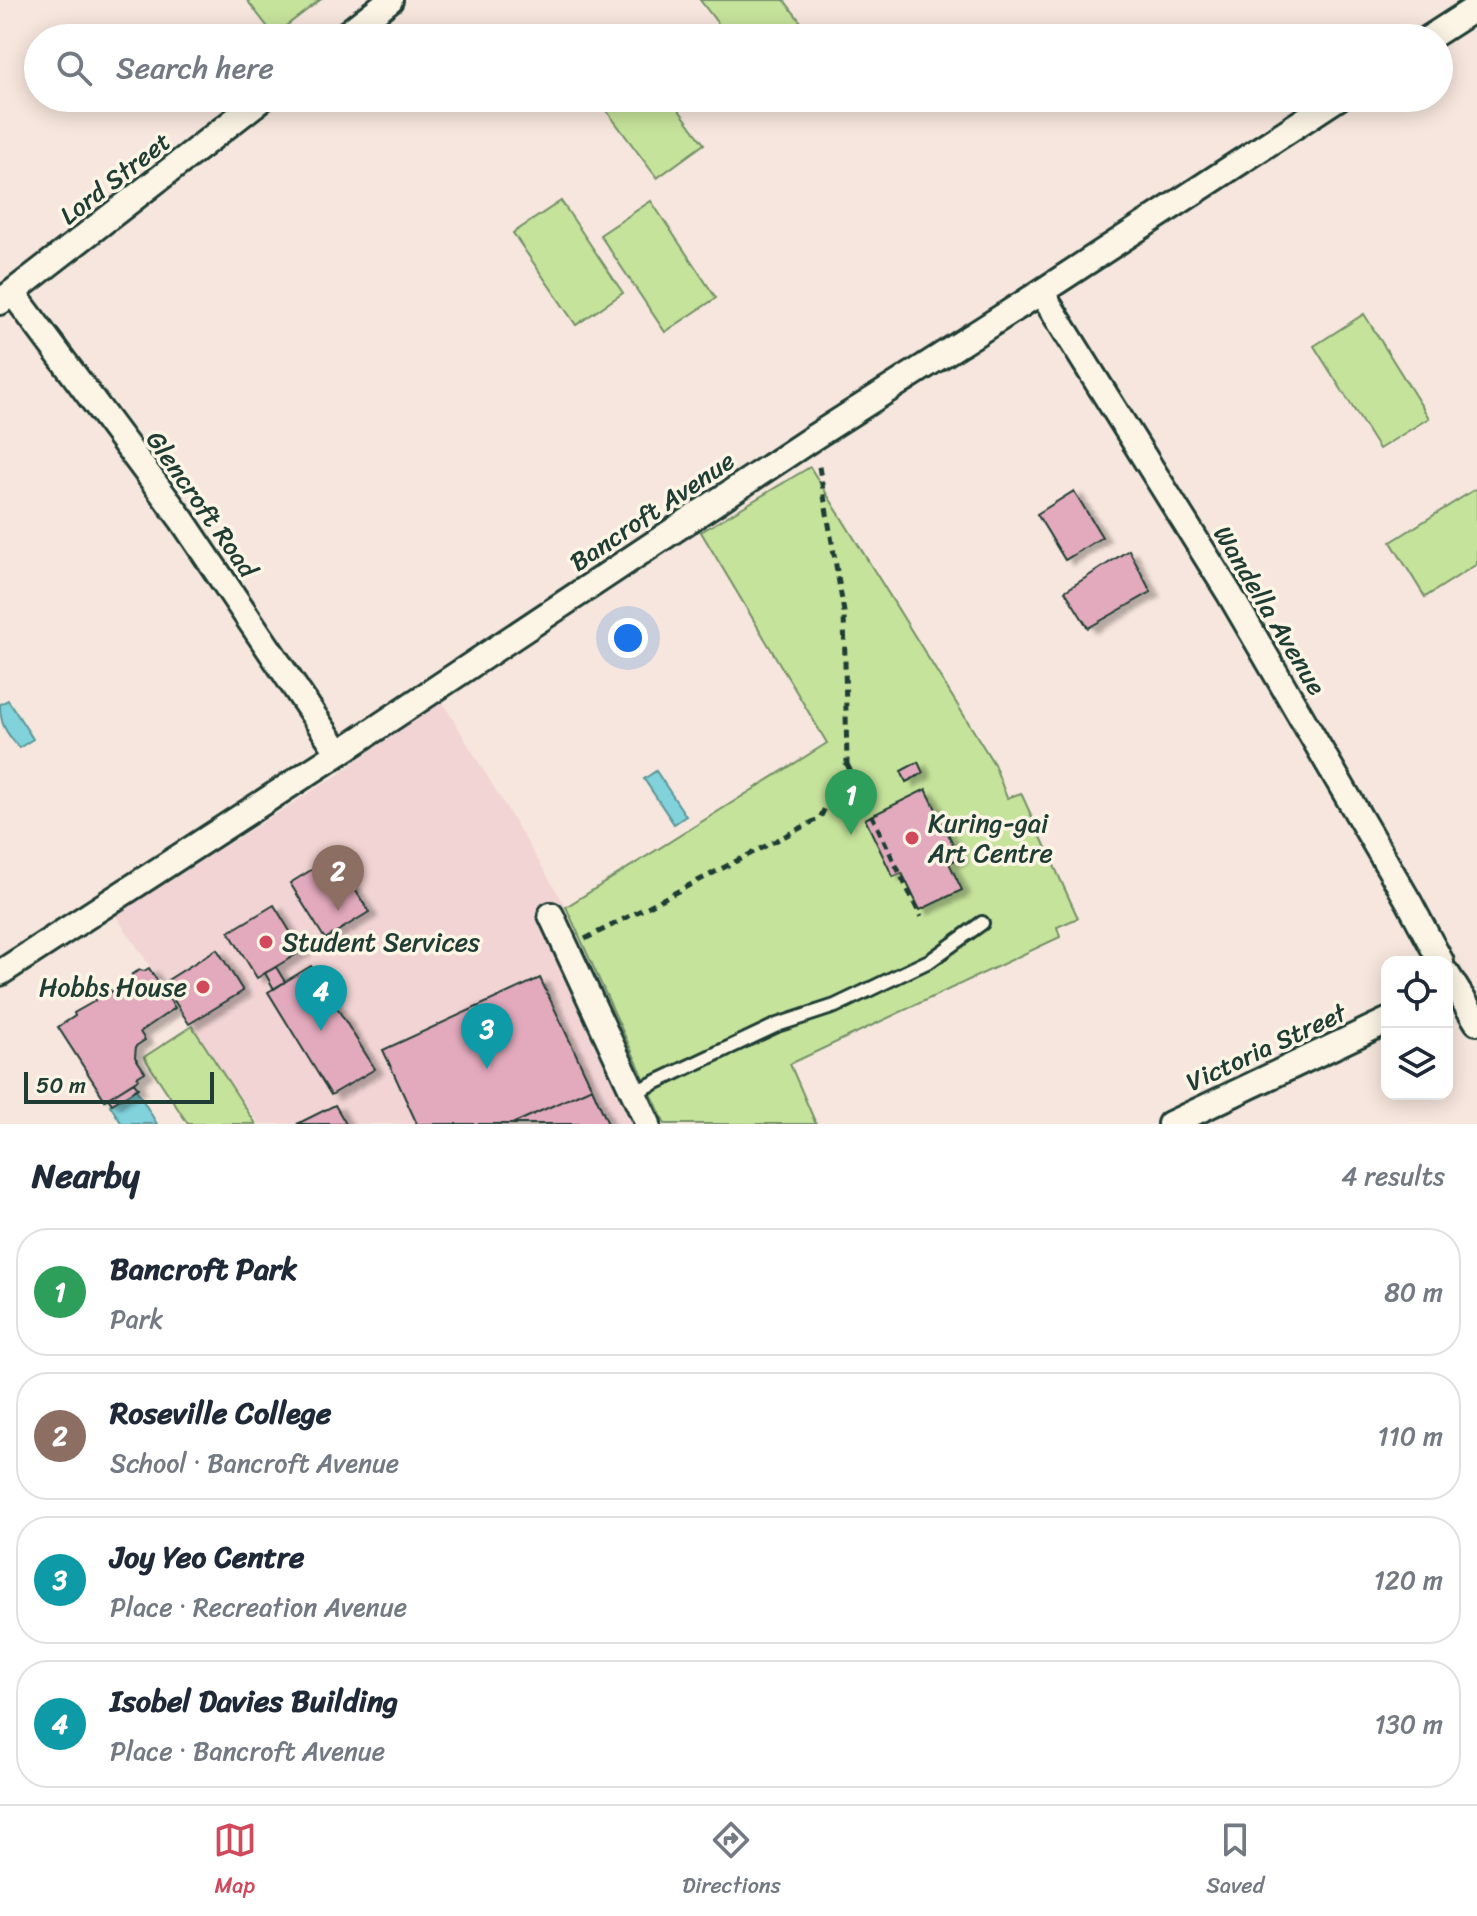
<!DOCTYPE html>
<meta charset="utf-8">
<style>
:root{--surface:#fff;--page:#f2f2f3;--text:#1f2937;--muted:#747a83;--line:#e0e1e3;--accent:#d1495b}
body{margin:0;font-family:Sriracha,sans-serif;background:var(--page);color:var(--text)}
.controls{position:absolute;right:24px;bottom:24px;display:grid;overflow:hidden;border-radius:16px;box-shadow:0 4px 20px #0003}
.controls button{width:72px;height:72px;display:grid;place-items:center;padding:0;border:0;border-bottom:2px solid var(--line);background:var(--surface);color:var(--text);font:40px sans-serif}
.scale{position:absolute;left:24px;bottom:20px;width:190px;box-sizing:border-box;padding-left:8px;border:4px solid #1f3d34;border-top:0;font-size:22px;line-height:28px;white-space:nowrap;color:#1f3d34;-webkit-text-stroke:6px #fcf5e5;paint-order:stroke}
.you{position:absolute;left:628px;top:638px;width:28px;height:28px;margin:-20px;border:6px solid #fff;border-radius:50%;background:#1a73e8;box-shadow:0 0 0 12px #1a73e833}
.badge{display:grid;place-items:center;width:52px;height:52px;border-radius:50%;background:var(--accent);color:#fff;font-size:26px;font-weight:700}
.pin{position:absolute;translate:-50% -66px;filter:drop-shadow(0 2px 4px #0008)}
.pin::after{content:'';position:absolute;top:42px;width:28px;height:24px;background:inherit;clip-path:polygon(0 0,100% 0,50% 100%)}
.list{margin:0;padding:0;list-style:none}
h2{display:flex;justify-content:space-between;align-items:center;height:104px;margin:0;padding:0 32px;font-size:34px}
h2 small{font-size:26px;font-weight:400;color:var(--muted)}
.list li{display:grid;grid-template-columns:52px 1fr auto;gap:24px;align-items:center;box-sizing:border-box;height:128px;margin:0 16px 16px;padding:0 16px;border:2px solid var(--line);border-radius:32px}
.list b{display:block;font-size:30px;white-space:nowrap}
.list p{margin:0;font-size:26px;white-space:nowrap;color:var(--muted)}
.list em{font-size:26px;font-style:normal;color:var(--muted)}
.icon{flex:none;width:44px;height:44px;fill:none;stroke:currentColor;stroke-width:2;stroke-linecap:round;stroke-linejoin:round}
.map{position:relative;flex:none;width:1477px;height:1124px;overflow:hidden}
.search{position:absolute;background:var(--surface);box-shadow:0 4px 20px #0003;left:24px;right:24px;top:24px;height:88px;display:flex;align-items:center;gap:20px;box-sizing:border-box;padding:0 28px;border-radius:44px;color:var(--muted);font-size:30px}
.sheet{height:680px;background:var(--surface)}
nav{display:flex;justify-content:space-around;align-items:center;box-sizing:border-box;height:112px;border-top:2px solid var(--line);background:var(--surface);font-size:22px;color:var(--muted)}
nav a{display:grid;justify-items:center;gap:4px}
nav .on{color:var(--accent)}
.map>svg:first-child{display:block}
.built{fill:#f1d4d3}
.green{fill:#c6e39b;stroke:#729068;stroke-width:2}
.water{fill:#81d2db;stroke:#5a9698;stroke-width:2}
.building{fill:#e3aabd;stroke:#1f3d34;stroke-width:2;filter:url(#shadow)}
.lines{fill:none;stroke-linecap:round;stroke-linejoin:round}
.service-casing{stroke:#1f3d34;stroke-width:18}
.minor-casing{stroke:#1f3d34;stroke-width:30}
.path{stroke:#1f3d34;stroke-width:5;stroke-dasharray:8 6;stroke-linecap:butt}
.service{stroke:#fcf5e5;stroke-width:12}
.minor{stroke:#fcf5e5;stroke-width:24}
.poi-dot{fill:#d1495b;stroke:#fcf5e5;stroke-width:3}
.labels{text-anchor:middle;dominant-baseline:central;stroke-width:7;stroke-linejoin:round;paint-order:stroke}
.street-label{font-size:26px;fill:#1f3d34;stroke:#fcf5e5}
.poi-label{font-size:26px;fill:#1f3d34;stroke:#fcf5e5;text-anchor:start}
</style>
<div class="map">
<svg width="1477" height="1124" viewBox="0 0 1477 1124">
<defs>
<filter id="shadow"><feDropShadow dx="8" dy="4.5" stdDeviation="2" flood-color="#0004"/></filter>
</defs>
<rect width="100%" height="100%" fill="#f7e6dd"/>
<filter id="ink" filterUnits="userSpaceOnUse"><feTurbulence type="fractalNoise" baseFrequency=".0125" numOctaves="2"/><feDisplacementMap in="SourceGraphic" scale="16" xChannelSelector="R" yChannelSelector="G"/><feConvolveMatrix kernelMatrix="1 2 1 2 8 2 1 2 1" color-interpolation-filters="sRGB"/></filter>
<g filter="url(#ink)">
<!-- built -->
<path class="built" d="M440,698L566,907L540,917L633,1124H259L115,915L338,775Z"/>
<!-- green -->
<path class="green" d="M247,0H320L274,35Z
M700,0H784L813,38H729Z
M597,98H670L704,144L657,178Z
M561,201L623,293L576,325L513,233Z
M651,201L716,298L665,332L600,235Z
M1364,314L1429,418L1379,449L1314,346Z
M810,467L994,764L1007,798L1021,793L1078,918L1057,927L1060,937L790,1064L816,1124H665L566,907L827,743L701,532Z
M1477,488V564L1425,597L1391,542Z
M192,1026L256,1124H188L144,1057Z"/>
<!-- water -->
<path class="water" d="M8,700L33,739L19,748C6,732 0,725 0,704Z
M656,771L686,816L674,824L644,779Z
M136,1089L157,1124H122L110,1105Z"/>
<!-- building -->
<path class="building" d="M1074,491L1102,537L1065,560L1037,514Z
M1129,550L1151,592L1088,628L1065,591Z
M918,762L923,773L906,782L901,771Z
M926,789L960,858L949,863L962,890L920,910L902,873L893,877L865,819Z
M334,856L369,912L325,939L290,883Z
M274,905L302,951L257,978L229,932Z
M217,949L243,991L189,1024L163,983Z
M311,966L375,1069L331,1095L268,992Z
M276,967L285,982L274,989L265,973Z
M149,968L175,1008L140,1032L145,1040L136,1046L135,1057L145,1072L137,1077L138,1079L105,1100L58,1027L75,1016L74,1013L95,1001L91,994L107,985L111,992L131,980L132,974L140,970L144,971Z
M540,978L592,1088L512,1124H417L383,1050Z
M134,1082L138,1088L112,1104L108,1098Z
M592,1088L608,1124H512Z
M335,1105L346,1124H297Z"/>
<g class="lines">
<defs>
<path id="service" d="M633,1093L777,1025L835,1006L931,960L982,923"/>
<path id="minor" d="M341,38L390,0
M1429,38L1477,7
M1041,292L1229,593L1409,902L1441,962
M13,293L182,520L339,753
M0,302L263,98
M551,915L648,1124
M0,973L339,753L814,437L1041,292L1338,98
M1447,974L1477,1022
M1170,1124L1387,1021"/>
</defs>
<!-- service casing -->
<use href="#service" class="service-casing"/>
<!-- minor casing -->
<use href="#minor" class="minor-casing"/>
<!-- path -->
<path class="path" d="M847,764L921,917
M585,939L820,818L847,763L844,612L818,461"/>
<!-- service -->
<use href="#service" class="service"/>
<!-- minor -->
<use href="#minor" class="minor"/>
</g>
</g>
<!-- markers -->
<g class="poi-dot">
<circle cx="912" cy="838" r="8"/>
<circle cx="266" cy="942" r="8"/>
<circle cx="203" cy="987" r="8"/>
</g>
<g class="labels">
<!-- street labels -->
<g class="street-label">
<text transform="translate(115 178) rotate(-38)">Lord Street</text>
<text transform="translate(202 504) rotate(55)">Glencroft Road</text>
<text transform="translate(652 511) rotate(-34)">Bancroft Avenue</text>
<text transform="translate(1270 610) rotate(59)">Wandella Avenue</text>
<text transform="translate(1266 1047) rotate(-25)">Victoria Street</text>
</g>
<!-- poi labels -->
<g class="poi-label">
<text x="928" y="823">Kuring-gai<tspan x="928" dy="30">Art Centre</tspan></text>
<text x="282" y="942">Student Services</text>
<text x="187" y="987" text-anchor="end">Hobbs House</text>
</g>
</g>
</svg>
<div class="controls">
<button><svg class="icon" aria-label="locate" viewBox="0 0 24 24"><circle cx="12" cy="12" r="6"/><path d="M12 2v4M12 18v4M2 12h4M18 12h4"/></svg></button>
<button><svg class="icon" aria-label="layers" viewBox="0 0 24 24"><path d="M12 4l9 5-9 5-9-5zM3 14l9 5 9-5"/></svg></button>
</div>
<div class="scale">50 m</div>
<div class="you"></div>
<div class="pin badge" style="left:851px;top:835px;background:#2e9e5b">1</div>
<div class="pin badge" style="left:338px;top:911px;background:#8d6e63">2</div>
<div class="pin badge" style="left:487px;top:1069px;background:#0f9aa8">3</div>
<div class="pin badge" style="left:321px;top:1031px;background:#0f9aa8">4</div>
<div class="search"><svg class="icon" aria-label="search" viewBox="0 0 24 24"><circle cx="10" cy="10" r="6"/><path d="M15 15l6 6"/></svg>Search here</div>
</div>
<section class="sheet">
<h2>Nearby<small>4 results</small></h2>
<ul class="list">
<li><span class="badge" style="background:#2e9e5b">1</span><div><b>Bancroft Park</b><p>Park</p></div><em>80 m</em></li>
<li><span class="badge" style="background:#8d6e63">2</span><div><b>Roseville College</b><p>School · Bancroft Avenue</p></div><em>110 m</em></li>
<li><span class="badge" style="background:#0f9aa8">3</span><div><b>Joy Yeo Centre</b><p>Place · Recreation Avenue</p></div><em>120 m</em></li>
<li><span class="badge" style="background:#0f9aa8">4</span><div><b>Isobel Davies Building</b><p>Place · Bancroft Avenue</p></div><em>130 m</em></li>
</ul>
</section>
<nav>
<a class="on"><svg class="icon" aria-label="map" viewBox="0 0 24 24"><path d="M3 6l6-2 6 2 6-2v14l-6 2-6-2-6 2zM9 4v14M15 6v14"/></svg>Map</a>
<a><svg class="icon" aria-label="directions" viewBox="0 0 24 24"><path d="M12 3l9 9-9 9-9-9zM9 14v-3h6M13 9l2 2-2 2"/></svg>Directions</a>
<a><svg class="icon" aria-label="saved" viewBox="0 0 24 24"><path d="M7 4h10v16l-5-4-5 4z"/></svg>Saved</a>
</nav>
